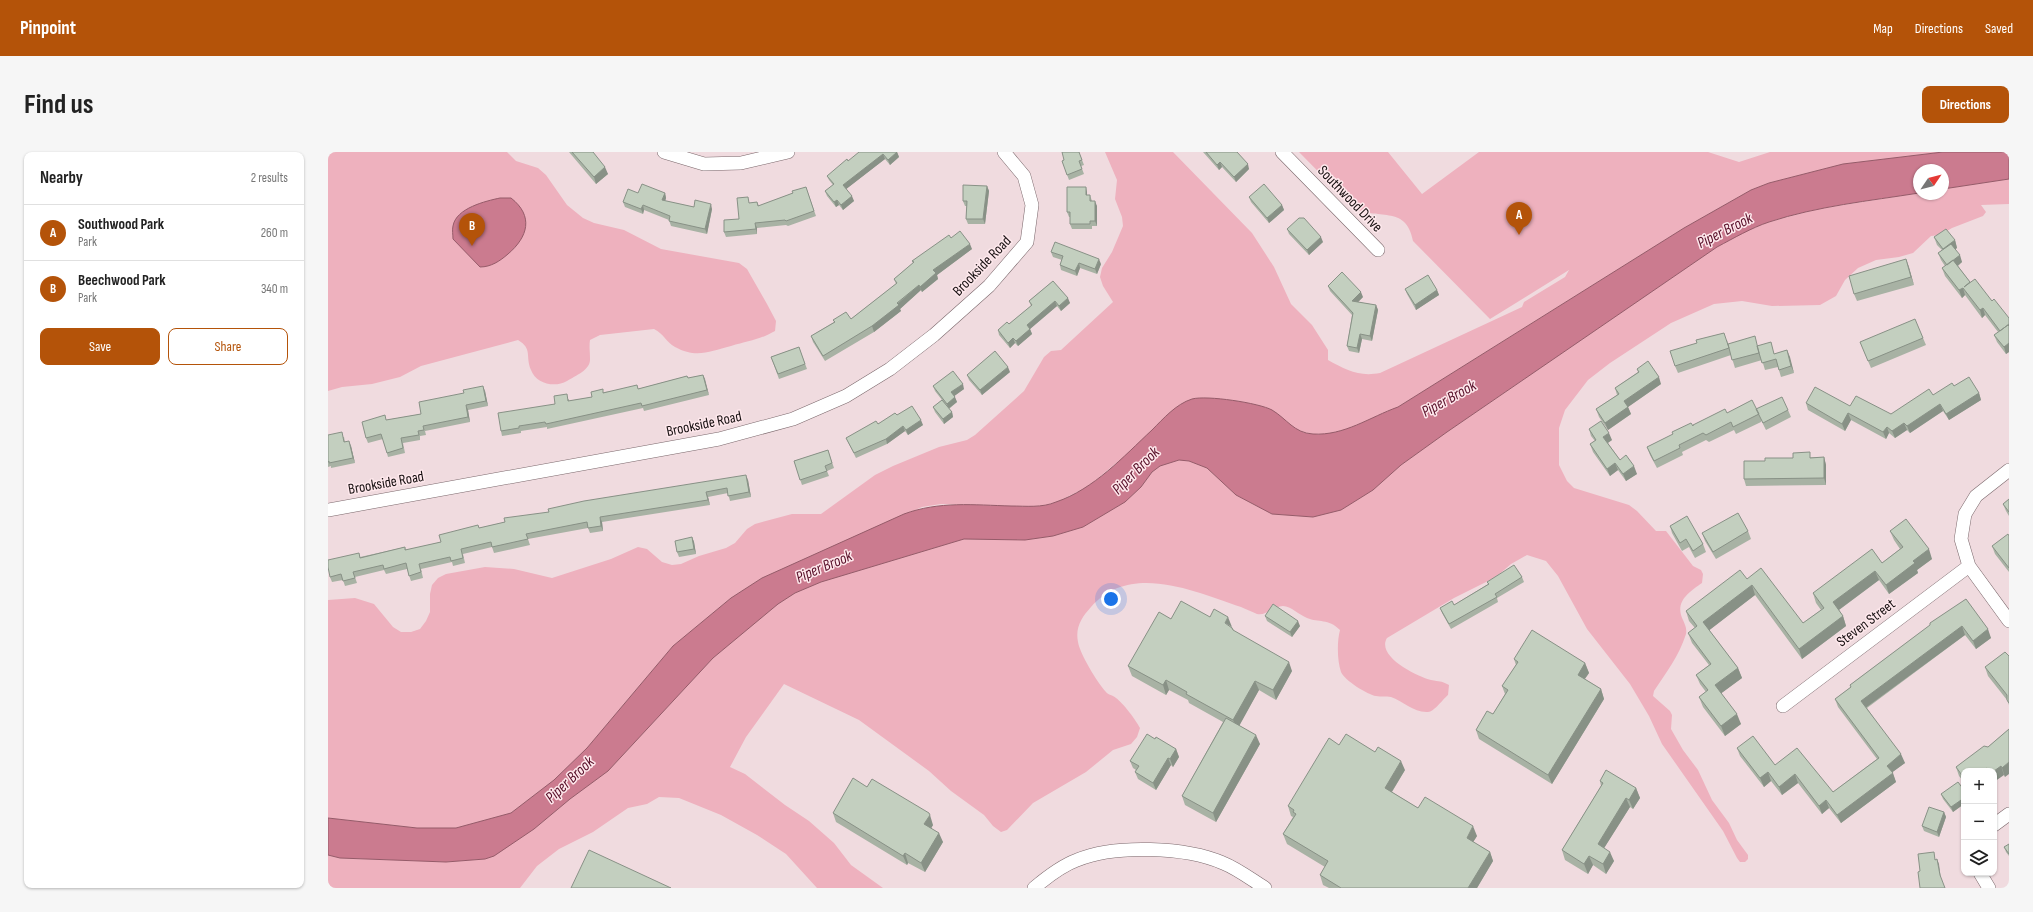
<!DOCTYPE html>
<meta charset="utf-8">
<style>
:root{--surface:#fff;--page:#f6f6f6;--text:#222;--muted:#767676;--line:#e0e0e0;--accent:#b45309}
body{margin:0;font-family:"Sofia Sans Condensed",sans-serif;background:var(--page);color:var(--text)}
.controls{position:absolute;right:12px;bottom:12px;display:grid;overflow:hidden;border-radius:8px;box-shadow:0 1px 3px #0004}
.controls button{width:36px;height:36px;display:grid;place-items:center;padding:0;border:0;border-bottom:1px solid var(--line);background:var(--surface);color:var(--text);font:20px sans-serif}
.compass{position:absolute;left:1585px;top:12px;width:36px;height:36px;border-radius:50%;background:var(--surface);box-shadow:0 1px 3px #0004;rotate:55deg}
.you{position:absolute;left:783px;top:447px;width:14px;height:14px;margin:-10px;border:3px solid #fff;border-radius:50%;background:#1a73e8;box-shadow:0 0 0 6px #1a73e833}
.badge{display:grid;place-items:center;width:26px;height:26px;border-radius:50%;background:var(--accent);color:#fff;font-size:13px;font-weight:700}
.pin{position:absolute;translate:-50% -33px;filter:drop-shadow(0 1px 2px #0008)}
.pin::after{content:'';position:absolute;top:21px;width:14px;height:12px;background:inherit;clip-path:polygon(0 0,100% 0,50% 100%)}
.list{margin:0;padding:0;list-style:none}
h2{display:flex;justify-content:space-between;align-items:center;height:52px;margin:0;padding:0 16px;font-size:17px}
h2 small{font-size:13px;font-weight:400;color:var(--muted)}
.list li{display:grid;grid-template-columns:26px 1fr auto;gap:12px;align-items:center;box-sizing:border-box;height:56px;padding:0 16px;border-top:1px solid var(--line)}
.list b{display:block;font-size:15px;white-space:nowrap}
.list p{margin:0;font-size:13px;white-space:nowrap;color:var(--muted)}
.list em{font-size:13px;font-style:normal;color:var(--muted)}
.actions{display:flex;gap:8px;padding:12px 16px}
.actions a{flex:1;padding:9px 0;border:1px solid var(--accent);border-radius:8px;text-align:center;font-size:14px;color:var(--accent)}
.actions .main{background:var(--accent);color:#fff}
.icon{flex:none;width:22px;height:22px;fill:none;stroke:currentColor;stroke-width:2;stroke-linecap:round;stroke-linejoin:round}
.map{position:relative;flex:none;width:1681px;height:736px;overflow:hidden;border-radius:8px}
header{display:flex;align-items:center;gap:24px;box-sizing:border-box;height:56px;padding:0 20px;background:var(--accent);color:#fff}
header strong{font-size:19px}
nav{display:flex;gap:22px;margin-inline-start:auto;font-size:14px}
.intro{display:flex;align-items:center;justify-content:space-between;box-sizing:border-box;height:96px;padding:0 24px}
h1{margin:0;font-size:28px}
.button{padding:10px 18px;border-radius:8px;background:var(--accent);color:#fff;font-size:14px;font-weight:700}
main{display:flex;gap:24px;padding:0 24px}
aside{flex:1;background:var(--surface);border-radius:8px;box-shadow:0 1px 3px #0004}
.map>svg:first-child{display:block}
.green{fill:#eeb1be}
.water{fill:#cb7b8f;stroke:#955b69}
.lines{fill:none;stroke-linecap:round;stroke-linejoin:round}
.minor-casing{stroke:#7b686c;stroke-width:14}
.minor{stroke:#fff;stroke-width:13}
.wall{fill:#a8b2a4}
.shaded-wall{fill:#889186}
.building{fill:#c3cfbf;stroke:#889186}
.labels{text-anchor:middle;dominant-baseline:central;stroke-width:3;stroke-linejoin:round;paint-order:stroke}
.street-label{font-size:15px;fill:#160f10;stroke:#fee8ec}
.water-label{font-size:16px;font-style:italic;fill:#580f29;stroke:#fee8ec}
</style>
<header>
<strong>Pinpoint</strong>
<nav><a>Map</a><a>Directions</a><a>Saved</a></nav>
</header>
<div class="intro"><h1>Find us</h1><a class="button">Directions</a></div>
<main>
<aside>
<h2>Nearby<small>2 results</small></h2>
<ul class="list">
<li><span class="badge">A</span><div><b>Southwood Park</b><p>Park</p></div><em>260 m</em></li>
<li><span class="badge">B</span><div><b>Beechwood Park</b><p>Park</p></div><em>340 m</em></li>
</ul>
<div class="actions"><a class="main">Save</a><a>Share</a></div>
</aside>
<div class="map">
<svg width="1681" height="736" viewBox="0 0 1681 736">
<rect width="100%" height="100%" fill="#f0dbdf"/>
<!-- green -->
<path class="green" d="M0,0H179L188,9L210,16L218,23L239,53L255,66L266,71L296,78L333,97L411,111L419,117L439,152L448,169L447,179C431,188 420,189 403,194C382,199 369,207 347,195C338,190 336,182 326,177L272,183L262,188C261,195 262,199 262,206C263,218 248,223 239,229C227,236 208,232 203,218C197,204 205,197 190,188L93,214L72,225L44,232L14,235L0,239Z
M777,0H845L924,81L946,115L963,152L984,173L1000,198V208C1018,218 1031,225 1052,221L1194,155L1196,150L1237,125L1241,118L1162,167L1085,89C1078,51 1048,70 1025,55L971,0H1060L1094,42L1151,0H1380L1411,10L1442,0H1615L1515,12L1441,31L1423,38L1356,76L1070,255C1040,266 1000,294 968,277C959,273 952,264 944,258L788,311L761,334L727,351L709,355L613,352L594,355L434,426L403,446L345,494L259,596L226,628L183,661L128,676H89L0,666V448L27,446L46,452L65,475L73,480H83L92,477L98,469L102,460V442L104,433L110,426L118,422L157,415L186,417L224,426L283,407L310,395L319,397L334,410L344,413L353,412L371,404L398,396L407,391L419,377L427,372L464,362H493L547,323L565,314L611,295L639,288L647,283L696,239L716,205L723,199L733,198L785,150L775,134L772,125L774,116L784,100L795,74L794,65L787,47L789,28Z
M1681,27V52L1653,53L1658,60L1655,64L1624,76L1612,83L1603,84L1585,101L1571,105L1548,108L1530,116L1517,128L1508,144L1492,153L1444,154L1414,149L1386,152L1343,171L1282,211L1260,228L1237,258L1231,276V313L1239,329L1246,336L1301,353L1309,359L1328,379H1338L1365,414L1373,418L1375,422L1374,431C1361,440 1346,450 1355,468C1357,473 1359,476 1358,482C1351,504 1338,521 1326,539L1325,544L1342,559L1344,563L1343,577L1355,598L1370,618L1384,648L1401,671L1409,688L1420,703V707L1417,710H1412L1409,706L1395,679L1334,592L1321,564L1302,532L1259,477L1230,424L1218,409L1199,403L1183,412L1168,425L1126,446L1059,486C1048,504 1088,524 1103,528C1112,530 1112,528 1121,533L1120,543C1115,547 1106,560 1100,560C1086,561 1075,549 1063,545C1058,544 1053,545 1048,544C1040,543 1016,528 1013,520C1009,508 1009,489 1012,478C1000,466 991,471 979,466C971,463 963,454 955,454C946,454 938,464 929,462C924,460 918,457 913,455C866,439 802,410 763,455C754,465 747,475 750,490C752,502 769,530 778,540C780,543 785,543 788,546C795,551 808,568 812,576L809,585L803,592L785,598L758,620L705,651L679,678L673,680L665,674L656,663L623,639L601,619L531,568L456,532L418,585L402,615L417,622L457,653L481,669L506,691L523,713L555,736H489L458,702L429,683L393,663L351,646L331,645L319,652L300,656L265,680L231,697L209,714L192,736H0V703L12,706L118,710L157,707L206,677L242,647L280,619L385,506L450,452L467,441L493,430L636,387L697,388L725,384L755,375L797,350L813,335L824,320L832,314L851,308L861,309L879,316L908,343L944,362L985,365L1013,358L1045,338L1073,313L1119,280L1389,95L1414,81L1441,70L1490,57L1591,41L1615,42V37Z"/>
<!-- water -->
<path class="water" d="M1615,0H1681V27L1615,37V18H1591V41C1541,49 1490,54 1441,70C1423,76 1406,86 1389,95L1119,280L1073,313L1045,338L1013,358L985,365L944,362L908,343L879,316L861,309L851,308L832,314L824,320L813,335L797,350L755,375L725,384L697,388L636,387L493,430L467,441L450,452L385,506L280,619L242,647L206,677L166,704L157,707L118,710L12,706L0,703V666L89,676H128L183,661L226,628L259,596L345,494L403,446L434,426L576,362C611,349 646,353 683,354C698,354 714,356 728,350C766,337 795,305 824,278C835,267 848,252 864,247C879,243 931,251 944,258C959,267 966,281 985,282C1016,284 1042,265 1070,255L1356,76L1423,38L1441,31L1515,12Z
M172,46H183C206,64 200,85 180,102C172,109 163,115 152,115L125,87C125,83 124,78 125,74C128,56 158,49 172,46Z"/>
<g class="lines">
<defs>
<path id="minor" d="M336,0L376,12L413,11L460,0
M954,0L1050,98
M1681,318L1648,344L1637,362L1633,387L1641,414L1681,469
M0,358L391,287L465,267L518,244L562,217L606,183L661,134L699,90L704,53L696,24L676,0
M1455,554L1641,414
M1666,673L1681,662
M1652,721L1661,736
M706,736C719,725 733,714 749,708C787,692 858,695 895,711C910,717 924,728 937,736"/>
</defs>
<!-- minor casing -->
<use href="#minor" class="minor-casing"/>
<!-- minor -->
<use href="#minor" class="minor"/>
</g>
<!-- wall -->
<path class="wall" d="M241,0H265L280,22L268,32Z
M569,0L571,5L562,13L557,7L518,37L526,49L515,58L511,53L508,55L499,44L497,39L505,33L501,28L499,24L520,9Z
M751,0L756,13L753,14L756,22L741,28L734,9Z
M875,0H909L921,17L908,30L894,15L891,18Z
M659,34L661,39L657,72H640L638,67L639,54H637L635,49Z
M478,35L488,64L460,74L458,73L429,76V82L398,85L396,80L411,67L422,51L429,50L431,54L465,41Z
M759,40V43H762L764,49L769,54V74H764V77H744L742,72V65H741L739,60Z
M310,41H337L338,46L337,49L366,55L384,57L379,82L343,74L341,68L316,58L315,62L297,55L295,50Z
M921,45L954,53L956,58L941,71L923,50Z
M959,77L995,90L981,103L961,82Z
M1606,85L1627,88L1629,96L1627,97L1634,110L1630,114L1642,130L1664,149L1681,166V200L1678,202L1669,190L1666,183L1670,180L1657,163L1654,166L1637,143L1634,146L1617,124L1614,116L1617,114L1613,108L1610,101L1614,98L1609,93Z
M623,86L644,97L609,123L610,127L594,140L593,138L572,157L573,159L546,180L497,209L485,190L483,184L506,170L505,168L523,167L568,132L566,127L585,111L584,109Z
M723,100L773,112L769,122L752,116L749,124L733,118L732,113L734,108L725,105Z
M1578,107L1586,133L1529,149L1526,142Z
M725,129L742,151L733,159L729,154L702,177L704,182L690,194L687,191L682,196L671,183L670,178L681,172L703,154L701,149Z
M1000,134L1035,145L1030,150L1048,153L1050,158L1044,189L1034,187L1031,201L1021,199L1019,194L1024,163L1002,139Z
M1077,137L1109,138L1111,143L1088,158L1079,142Z
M1595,186L1598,193L1543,216L1532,190Z
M1399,188L1400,192L1430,194L1446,202L1459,198L1466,221L1453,225L1450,215L1437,218L1434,208L1407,216L1403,203L1350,221L1347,214Z
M471,195L479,217L451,227L443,205Z
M1309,217L1333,232L1300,255L1303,262L1280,278L1271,265L1268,257L1289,243L1287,236L1310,220Z
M682,220L654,243L641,228L639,223Z
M375,223L381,243L316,259L315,256L219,277V275L193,279V281L174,284L173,279L227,252L241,247V249L264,245L276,240L310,237L359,224L360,226Z
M605,234L636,237L626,244L629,250L621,257L624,260L625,265L616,272L607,260L605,255L614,248L607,239Z
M1626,234L1651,241L1653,248L1621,268L1615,259L1582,281L1579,278L1567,286L1561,281L1558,287L1523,268L1517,279L1480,258L1478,251L1563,262Z
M157,239L160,254L140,258L142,270L97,279L98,283L92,284V288L75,291L77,301L60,305L55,287L40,291L38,286L58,268L93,262Z
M1460,258L1463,265L1438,278L1433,268V270L1408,282L1406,278L1381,290L1378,288L1354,300L1355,303L1329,316L1322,303L1319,295L1365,274L1399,261L1429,259Z
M569,263L595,273L580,283L577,279L559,292L528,306L518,286Z
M1261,277L1284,288L1280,291L1292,308L1309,322L1298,329L1290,318L1282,324L1265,300L1262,292L1267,289L1263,284Z
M0,283L16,285L17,290L23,294L27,311L3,316V314L0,315Z
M500,298L506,316L499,319L501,324L474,333L466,309Z
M1496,305L1498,313V333L1418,334L1416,327L1437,309L1465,306Z
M420,328L423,345L402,349L400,341L380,345L382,353L274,370L275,379L262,381L260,376L200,387L202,393L166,401L164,395L135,402L137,411L125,414L124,410L93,417L95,426L83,429L79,417L58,422L56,418L27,425L29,431L17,434L15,428L4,430L2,425L31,401L32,405L77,395L78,398L113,390L151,376L221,360Z
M1681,347V364L1678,359L1675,352Z
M1342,374L1375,392L1378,400L1367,406L1361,395L1354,399L1344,381Z
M1420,379L1423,387L1388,407L1377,389L1374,381Z
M1562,379L1604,407L1589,418L1590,421L1561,442L1551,428L1511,458L1515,464L1518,474L1474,507L1427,443L1381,478L1410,516L1414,526L1393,541L1413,572L1397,584L1375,555L1371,545L1378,540L1372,532L1368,523L1381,513L1364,491L1360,481L1367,476L1361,469L1358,459L1419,427L1475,471L1493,458L1488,451L1485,441L1554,411L1572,397L1566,388Z
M1681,384V420L1667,402L1664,394Z
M364,385L366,390L368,402L351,405L349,400Z
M1194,425L1196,430L1169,446L1170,450L1123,477L1114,461L1112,456L1126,453L1160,432L1159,430Z
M1638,447L1663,486L1648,497L1637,483L1539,556L1577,611L1564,620L1568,630L1513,671L1501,656L1494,662L1470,631L1454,643L1443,629L1436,635L1412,604L1409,596L1447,613L1505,640L1549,607L1510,555L1507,547L1523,535L1522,533Z
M937,464L972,474L964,485L939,469Z
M882,465L904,475L906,479L964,519L948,548L931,538L911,573L932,592L888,670L857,653L854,644L895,570L861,551L860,548L841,538L838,543L804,524L800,514L843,467Z
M1681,504V553L1679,548L1660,524L1657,515Z
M1186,507L1257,511L1261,521L1257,527L1273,537L1276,547L1224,632L1151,587L1148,578L1165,562L1177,542L1174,534L1188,513Z
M1681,577L1677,625L1676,623L1666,619H1636V630L1631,624L1628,615L1660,595Z
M827,587L848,597L851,605L845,615L843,613L828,638L810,627L807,620L808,618L805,616L802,609Z
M1077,618L1064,640L1090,656L1149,684L1145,690L1162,700L1165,709L1149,736H1001L995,733L992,723L997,715L959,692L955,682L965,665L963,664L960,654Z
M1272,629L1308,636L1312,646L1305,657L1302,655L1276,696L1286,709L1278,722L1265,713L1260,722L1237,708L1234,698L1273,634Z
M1636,638V652L1625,660L1615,647L1613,642Z
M1616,660L1618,665L1611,685L1596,679L1594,674Z
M505,661L605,673L603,676L615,690L597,720L580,711L579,713L508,670Z
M1681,692V704L1678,700L1676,695Z"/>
<!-- shaded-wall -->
<path class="shaded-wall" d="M569,0L571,5L562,13L560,8Z
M555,2L557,7L517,38L515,33Z
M892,10L894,15L891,18L889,13Z
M920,12L921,17L908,30L906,25Z
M277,15L280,22L268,32L266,25Z
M659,34L661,39L657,72L655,67Z
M758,35L759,40V48L758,43Z
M337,41L338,46L336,53L334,48Z
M524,44L526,49L515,58L513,53Z
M509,48L511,53L508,55L506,50Z
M767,49L769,54V74L767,69Z
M383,52L384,57L379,82L377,77Z
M315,53L316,58L315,62L313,57Z
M954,53L956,58L941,71L939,66Z
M427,71L429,76V82L428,77Z
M993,85L995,90L981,103L979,98Z
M1627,88L1629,96L1618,104L1615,97Z
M642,92L644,97L609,123L610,127L594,140L592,135L605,118Z
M1632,103L1634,110L1622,120L1619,113Z
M771,107L773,112L769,122L767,117Z
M1578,107L1581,115L1586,133L1583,125Z
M751,111L752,116L749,124L747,119Z
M591,133L593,138L572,157L573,159L546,180L544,174Z
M1635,136L1637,143L1634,146L1631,138Z
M1109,138L1111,143L1088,158L1087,153Z
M1033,140L1035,145L1026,154L1024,149Z
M740,146L742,151L733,159L731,154Z
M727,149L729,154L702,177L704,182L690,194L688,189L699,173Z
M1048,153L1050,158L1044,189L1042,184Z
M1655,156L1657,163L1654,166L1652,158Z
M1032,182L1034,187L1031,201L1029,196Z
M685,186L687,191L682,196L680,191Z
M1681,191V200L1678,202L1676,195Z
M1459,198L1462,205L1466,221L1463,214Z
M680,215L682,220L654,243L652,238Z
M375,223L377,227L381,243L379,238Z
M1331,225L1333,232L1300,255L1303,262L1280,278L1277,271L1296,249Z
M635,232L636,237L625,245L623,240Z
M155,234L157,239L160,254L158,249Z
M1651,241L1653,248L1621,268L1618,262Z
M627,245L629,250L620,257L619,252Z
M1612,252L1615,259L1582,281L1579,274Z
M138,253L140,258L142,270L140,265Z
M624,260L625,265L616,272L615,267Z
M1520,261L1523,268L1517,279L1514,272Z
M593,268L595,273L580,283L578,278Z
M1576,271L1579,278L1567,286L1564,279Z
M575,274L577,279L559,292L558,287Z
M1559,275L1561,281L1558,287L1555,280Z
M1281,281L1284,288L1278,292L1275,285Z
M21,289L23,294L27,311L25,306Z
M1496,305L1498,313V333L1496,326Z
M1287,311L1290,318L1282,324L1279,317Z
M1306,314L1309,322L1298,329L1295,322Z
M418,323L420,328L423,345L421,340Z
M378,340L380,345L382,353L380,348Z
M272,365L274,370L275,379L273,374Z
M364,385L366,390L368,402L366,397Z
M1601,397L1604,407L1589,418L1590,421L1561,442L1558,433L1585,409Z
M1547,419L1551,428L1508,460L1505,450Z
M1424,433L1427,443L1379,480L1375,470Z
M1515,464L1518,474L1474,507L1471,497Z
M900,465L904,475L897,471Z
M970,469L972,474L964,485L962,480Z
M1634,474L1637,483L1536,557L1533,549Z
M1660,477L1663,486L1648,497L1645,489Z
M961,510L964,519L948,548L945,538Z
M1257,511L1261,521L1253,532L1250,523Z
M1410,516L1414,526L1391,543L1387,533Z
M838,528L841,538L838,543L835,533Z
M927,529L931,538L909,578L905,568Z
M1273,537L1276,547L1224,632L1220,623Z
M1409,562L1413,572L1397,584L1393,574Z
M928,583L932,592L888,670L885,661Z
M848,597L851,605L845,615L842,607Z
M1573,602L1577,611L1562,622L1559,614Z
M840,606L843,613L828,638L825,631Z
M1073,609L1077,618L1060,646L1057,636Z
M1681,610V622L1677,625L1674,616Z
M1673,614L1676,623L1666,630V619Z
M1440,620L1443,629L1436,635L1432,626Z
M1565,621L1568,630L1513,671L1509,663Z
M1467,622L1470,631L1454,643L1451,635Z
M1308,636L1312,646L1305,657L1301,648Z
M1298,646L1302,655L1273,701L1270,692Z
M1636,646V652L1625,660L1623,655Z
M1498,648L1501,656L1494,662L1491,654Z
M1616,660L1618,665L1611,685L1609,680Z
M602,663L605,673L600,682L596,672Z
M1145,674L1149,684L1142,695L1139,686Z
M611,681L615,690L597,720L593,711Z
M1162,700L1165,709L1149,736H1140Z
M1282,700L1286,709L1278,722L1275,712Z
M577,701L580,711L579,713L575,704Z
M1261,704L1265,713L1260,722L1256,712Z
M1609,707L1611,712L1613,728L1612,723Z"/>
<!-- building -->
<path class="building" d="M244,0H265L277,15L266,25Z
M531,0H569L560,8L555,2L515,33L524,44L513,53L509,48L506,50L497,39L506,32L499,24L519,7L520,9Z
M734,0H751L754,8L751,9L754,17L739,23L734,9L736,8Z
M878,0H909L920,12L906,25L892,10L889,13Z
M314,32L337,41L334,48L366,55L367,48L383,52L377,77L341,69L342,64L315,53L313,57L295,50L300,37L310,41Z
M936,32L954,53L939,66L921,45Z
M635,33L659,34L655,67H638L639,49H635Z
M478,35L486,59L458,69L457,68L427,71L428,77L396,80V68L411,67L409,46L420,45L421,51L429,50L430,54L465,41L464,39Z
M739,35H758V43H762V49H767V69H762V72H742V60H739Z
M971,66H976L993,85L979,98L959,77Z
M1618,77L1627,88L1615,97L1606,85Z
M632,79L642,92L605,118L608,121L592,135L591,133L569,151L571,153L544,174L495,204L483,184L507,170L505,168L518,160L523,167L569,131L566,127L586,110L584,109L621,83L623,86Z
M727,90L771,107L767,117L751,111L747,119L732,113L735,104L723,100Z
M1623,92L1632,103L1619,113L1610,101Z
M1578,107L1583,125L1526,142L1521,124Z
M1625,108L1642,130L1636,135L1647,127L1664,149L1666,147L1681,166V172L1672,179L1655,156L1652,158L1635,136L1631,138L1614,116Z
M1014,120L1033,140L1024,149L1048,153L1042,184L1032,182L1029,196L1019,194L1025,161L1000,134Z
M1100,123L1109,138L1087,153L1077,137Z
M725,129L740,146L731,154L727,149L699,173L702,177L688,189L685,186L680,191L670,178L679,170L681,172L704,153L701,149Z
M1587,167L1595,186L1540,209L1532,190Z
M1680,173L1681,174V191L1676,195L1666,183Z
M1396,181L1401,196L1347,214L1342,199L1369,191L1368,188Z
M1427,184L1431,201L1404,208L1400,192Z
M1443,190L1446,202L1459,198L1463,214L1451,218L1448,207L1434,211L1429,194Z
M471,195L477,212L450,222L443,205Z
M667,199L680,215L652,238L639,223Z
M1320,209L1331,225L1296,249L1300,255L1277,271L1268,257L1291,242L1287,236L1311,220L1309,217Z
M625,219L635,232L623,240L627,245L619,252L605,234Z
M375,223L379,238L314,254L313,251L218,272L217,270L191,274V276L173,279L170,261L227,252L226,244L239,242L240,249L264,245L263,240L275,237V241L309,233L310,237L359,224L360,226Z
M1641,225L1651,241L1618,262L1612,252L1579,274L1576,271L1564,279L1559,275L1555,280L1520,261L1514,272L1478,251L1487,235L1522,254L1528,244L1563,262L1601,237L1605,243L1624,231L1626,234Z
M155,234L158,249L138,253L140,265L95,274L96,278L90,279L91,283L73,286L75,296L59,301L53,282L38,286L34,270L57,263L58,268L93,262L91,250L136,241L135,238Z
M1454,245L1460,258L1435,271L1428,257Z
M614,248L624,260L615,267L605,255Z
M1424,248L1431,262L1405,275L1403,270L1378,283L1375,281L1351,293L1352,296L1326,309L1319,295L1345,282L1344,280L1363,271L1365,274V273L1397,257L1399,261Z
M584,254L593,268L578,278L575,274L558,287L526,301L518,286L548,269L550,272L567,261L569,263Z
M1273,269L1281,281L1275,285L1292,308L1298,303L1306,314L1295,322L1287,311L1279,317L1262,292L1268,288L1261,277Z
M14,280L16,290L21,289L25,306L1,311V309L0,310V283Z
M500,298L504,311L497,314L499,319L472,328L466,309Z
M1482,300V306L1496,305V326L1416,327V309H1437V306H1465V301Z
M418,323L421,340L400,344L399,336L378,340L380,348L272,365L273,374L260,376L259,370L198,382L200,387L164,395L163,390L133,397L135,406L123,409L122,405L91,412L93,420L81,424L78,411L56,417L55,413L25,420L27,426L15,429L13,422L2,425L0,415V408L31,401L32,406L77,395V398L113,390L111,383L150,373L151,376L177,370L176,366L221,360L220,357L256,349Z
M1681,347V360L1675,352Z
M1410,361L1420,379L1385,400L1374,381Z
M1359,364L1375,392L1365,399L1358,387L1352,391L1342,374Z
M1578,367L1601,397L1585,409L1587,411L1558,433L1547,419L1505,450L1515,464L1471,497L1424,433L1375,470L1410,516L1387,533L1409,562L1393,574L1371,545L1380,538L1368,523L1383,512L1360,481L1369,474L1358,459L1412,418L1419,427L1433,416L1475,471L1496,456L1485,441L1544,397L1554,411L1575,395L1562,379Z
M1680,382L1681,384V416L1664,394Z
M364,385L366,397L349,400L347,389Z
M1186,413L1194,425L1167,442L1169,445L1121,472L1112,456L1124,449L1126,453L1161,432L1159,430Z
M1638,447L1660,477L1645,489L1634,474L1533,549L1573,602L1559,614L1565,621L1509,663L1498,648L1491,654L1467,622L1451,635L1440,620L1432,626L1409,596L1425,584L1447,613L1469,596L1505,640L1551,606L1507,547L1523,535L1522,533L1602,473V471Z
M853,449L882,465L886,457L900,465L897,471L904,476L905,478L961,510L945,538L927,529L905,568L858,542L859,540L838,528L835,533L800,514L831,460L843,467Z
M945,452L970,469L962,480L937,464Z
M1204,478L1257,511L1250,523L1273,537L1220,623L1148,578L1159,559L1165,562L1180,538L1174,534L1190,510L1186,507Z
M1677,500L1681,504V551L1679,548V543L1657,515Z
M898,566L928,583L885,661L854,644Z
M1681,577V610L1674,616L1673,614L1666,619H1660L1659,616L1655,619H1636V626L1628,615L1656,594L1660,595Z
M819,582L827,587L828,585L848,597L842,607L840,606L825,631L807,620L811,614L802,609Z
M1018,582L1047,600L1050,595L1073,609L1057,636L1090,656L1097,645L1145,674L1139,686L1162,700L1140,736H1013L992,723L1000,709L955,682L968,662L965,660L966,658L960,654L1001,586L1011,593Z
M1278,618L1308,636L1301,648L1298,646L1270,692L1282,700L1275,712L1261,704L1256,712L1234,698L1275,631L1272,629Z
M525,626L539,635L544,627L601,661L602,663L596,672L611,681L593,711L577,701L575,704L505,661Z
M1630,630L1636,638V646L1623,655L1613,642Z
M1601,655L1616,660L1609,680L1594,674Z
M1681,692V702L1676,695Z
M261,698L343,736H243Z
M1606,700L1607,708L1609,707L1612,723L1617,736H1592L1590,720L1592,719L1590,702Z"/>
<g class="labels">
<!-- street labels -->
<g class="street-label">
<text transform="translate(1022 47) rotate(46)">Southwood Drive</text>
<text transform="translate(654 114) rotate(-46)">Brookside Road</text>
<text transform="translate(376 272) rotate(-12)">Brookside Road</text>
<text transform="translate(58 331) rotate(-10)">Brookside Road</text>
<text transform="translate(1538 471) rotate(-37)">Steven Street</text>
</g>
<!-- water labels -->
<g class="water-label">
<text transform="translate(1397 79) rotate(-27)">Piper Brook</text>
<text transform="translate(1121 247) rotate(-29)">Piper Brook</text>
<text transform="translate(808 319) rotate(-45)">Piper Brook</text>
<text transform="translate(496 415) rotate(-23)">Piper Brook</text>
<text transform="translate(242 628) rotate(-43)">Piper Brook</text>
</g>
</g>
</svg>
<div class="controls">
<button>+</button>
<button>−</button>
<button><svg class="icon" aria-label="layers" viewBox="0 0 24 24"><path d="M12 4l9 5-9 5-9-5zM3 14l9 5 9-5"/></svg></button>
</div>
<svg class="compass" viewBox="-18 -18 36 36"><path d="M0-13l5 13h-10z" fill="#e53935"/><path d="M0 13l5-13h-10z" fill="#767676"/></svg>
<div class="you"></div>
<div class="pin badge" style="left:1191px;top:83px">A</div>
<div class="pin badge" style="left:144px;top:94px">B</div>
</div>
</main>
